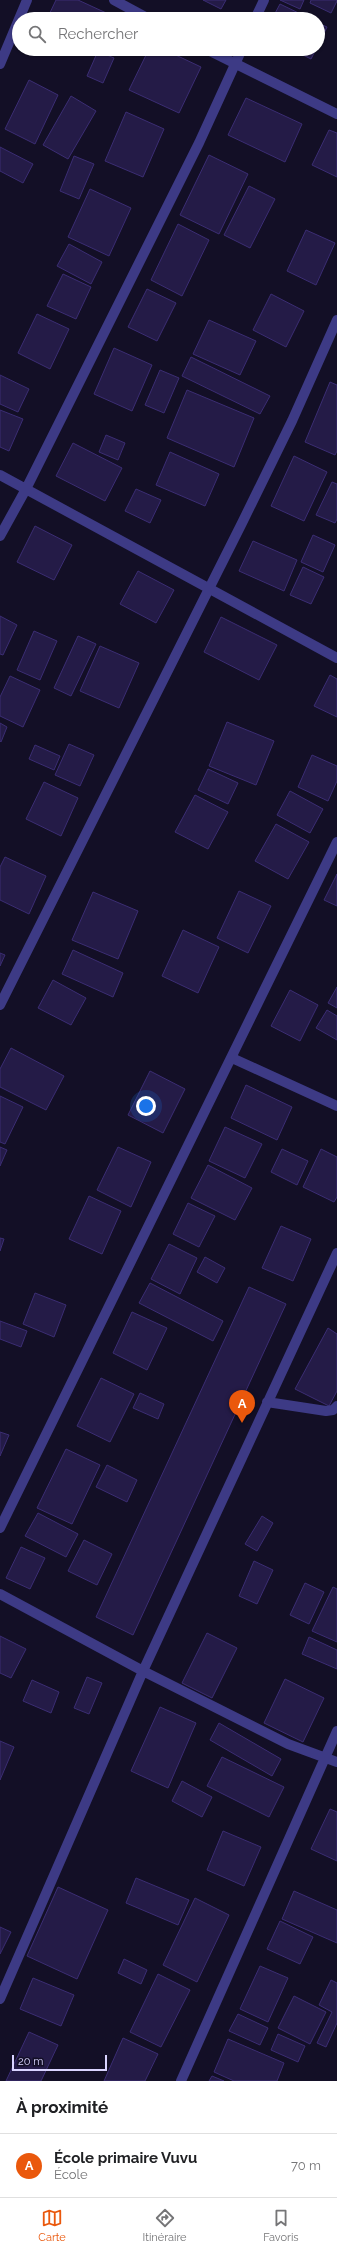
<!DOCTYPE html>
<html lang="fr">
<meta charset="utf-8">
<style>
:root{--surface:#fff;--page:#f2f2f2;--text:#202124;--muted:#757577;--line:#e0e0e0;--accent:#ea580c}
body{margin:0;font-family:Raleway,sans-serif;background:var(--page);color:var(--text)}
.scale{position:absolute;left:12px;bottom:10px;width:95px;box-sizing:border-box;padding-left:4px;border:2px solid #d9d4ff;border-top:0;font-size:11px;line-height:14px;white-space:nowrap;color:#d9d4ff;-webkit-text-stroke:3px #130f26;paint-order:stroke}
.you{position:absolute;left:146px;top:1106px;width:14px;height:14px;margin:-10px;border:3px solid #fff;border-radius:50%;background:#1a73e8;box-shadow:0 0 0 6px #1a73e833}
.badge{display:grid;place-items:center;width:26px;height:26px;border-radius:50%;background:var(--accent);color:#fff;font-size:13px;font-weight:700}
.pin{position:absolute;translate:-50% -33px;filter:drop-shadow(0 1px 2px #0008)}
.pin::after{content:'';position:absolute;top:21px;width:14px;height:12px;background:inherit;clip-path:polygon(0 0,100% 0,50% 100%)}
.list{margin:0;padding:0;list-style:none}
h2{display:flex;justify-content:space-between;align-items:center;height:52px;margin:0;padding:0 16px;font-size:17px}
h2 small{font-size:13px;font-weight:400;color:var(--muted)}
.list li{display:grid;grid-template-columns:26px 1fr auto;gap:12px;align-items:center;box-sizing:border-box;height:64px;padding:0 16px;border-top:1px solid var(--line)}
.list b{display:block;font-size:15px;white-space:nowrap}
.list p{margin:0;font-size:13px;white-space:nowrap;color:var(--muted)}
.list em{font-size:13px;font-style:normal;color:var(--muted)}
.icon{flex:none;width:22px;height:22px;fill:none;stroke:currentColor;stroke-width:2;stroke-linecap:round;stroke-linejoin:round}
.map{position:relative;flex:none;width:337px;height:2081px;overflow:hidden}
.search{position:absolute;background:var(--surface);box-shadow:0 1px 3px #0004;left:12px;right:12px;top:12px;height:44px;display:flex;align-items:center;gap:10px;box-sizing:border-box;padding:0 14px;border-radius:22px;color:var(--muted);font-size:15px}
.sheet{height:116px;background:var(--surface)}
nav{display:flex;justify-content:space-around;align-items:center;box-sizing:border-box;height:56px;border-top:1px solid var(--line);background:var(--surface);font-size:11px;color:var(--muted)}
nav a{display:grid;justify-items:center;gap:2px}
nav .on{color:var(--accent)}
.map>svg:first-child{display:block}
.building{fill:#241b47;stroke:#3b2d73}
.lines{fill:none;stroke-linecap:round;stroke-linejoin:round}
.minor{stroke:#3d3a85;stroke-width:10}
</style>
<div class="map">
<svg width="337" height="2081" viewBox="0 0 337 2081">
<rect width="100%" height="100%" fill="#130f26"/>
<!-- building -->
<path class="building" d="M56,0H78L115,17L114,19H47Z
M203,0H226L221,9Z
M280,0H304L300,9Z
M311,0H337V1L331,13L310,3Z
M280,4L311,19H272Z
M318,23L327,27L318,46Z
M149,49H163L201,67L179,113L129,90Z
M291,49H316L311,59Z
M98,51L114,58L103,83L87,76Z
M29,80L58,95L35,144L5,129Z
M71,96L96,111L68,159L43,145Z
M246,98L302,124L285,162L228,135Z
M126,112L164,129L143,177L105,161Z
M329,130L337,133V177L312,165Z
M0,147L33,164L23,183L0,171Z
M209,155L248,174L219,234L180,215Z
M74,156L94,164L79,199L60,191Z
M249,186L275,199L250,248L224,235Z
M90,189L131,208L109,256L68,237Z
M178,224L209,240L182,296L151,280Z
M306,230L335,243L316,285L287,271Z
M69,244L102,262L91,284L57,266Z
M63,274L91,287L76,319L47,306Z
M147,289L176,303L157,341L128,327Z
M271,294L304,311L286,347L253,330Z
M37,314L69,329L50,369L18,353Z
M209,320L256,341L240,375L193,354Z
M114,348L152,365L132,411L94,394Z
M191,357L270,396L260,414L182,376Z
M160,370L179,378L164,413L145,405Z
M0,375L29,389L18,412L0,404Z
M330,382L337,385V451L335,455L305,442Z
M187,390L254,418L234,467L167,438Z
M0,410L23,419L9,451L0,447Z
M106,435L125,443L118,460L99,452Z
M73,443L122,468L105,501L56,476Z
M170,452L219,474L205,506L156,485Z
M294,456L327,472L304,521L271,506Z
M332,482L337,484V519L335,523L316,515Z
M136,489L161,500L150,523L125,511Z
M35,526L72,545L54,580L17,562Z
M313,535L335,545L323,572L301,562Z
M253,541L297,560L284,591L239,571Z
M303,567L324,577L311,604L290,595Z
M138,571L174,590L156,623L120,604Z
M0,616L17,625L3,655L0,654Z
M221,617L277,645L259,680L204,652Z
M34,631L57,641L40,680L17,670Z
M78,636L96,644L71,696L54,688Z
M100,646L139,663L119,708L80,691Z
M330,675L337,679V717L314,706Z
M10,676L40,690L23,727L0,716V697Z
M227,722L274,741L256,785L209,766Z
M0,723L7,727L1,742L0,741Z
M69,744L94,755L80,786L55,775Z
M35,745L60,756L54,770L29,759Z
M312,755L337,766V781L328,801L298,787Z
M208,769L238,783L228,804L198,790Z
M44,782L78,798L61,836L26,819Z
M290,791L323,809L310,833L277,815Z
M195,795L228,812L208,849L175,832Z
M276,824L309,842L288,879L255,861Z
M5,857L46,876L29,914L0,900V867Z
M337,874V906L324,900Z
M239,891L271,906L248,953L217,938Z
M93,892L138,911L118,959L72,940Z
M183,930L219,947L198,993L162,976Z
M73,950L123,973L113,997L62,974Z
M0,953L5,955L0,966Z
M53,980L86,998L71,1025L38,1008Z
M337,987V1008L328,1003Z
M290,990L318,1005L300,1041L271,1026Z
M327,1010L337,1016V1040L316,1028Z
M11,1048L64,1076L46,1110L0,1087V1069Z
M150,1071L185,1089L163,1133L128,1115Z
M246,1085L292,1107L277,1140L231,1118Z
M0,1096L23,1107L5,1144L0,1142Z
M225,1127L262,1144L245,1178L209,1161Z
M0,1147L7,1150L0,1166Z
M118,1147L151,1162L131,1207L97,1190Z
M282,1149L308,1161L297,1185L271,1172Z
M321,1149L337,1157V1197L334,1202L303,1187Z
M208,1165L252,1188L235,1220L191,1198Z
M89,1196L121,1211L102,1254L69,1239Z
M188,1203L215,1216L199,1247L173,1234Z
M281,1226L311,1239L293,1281L262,1268Z
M0,1238L4,1239L0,1251Z
M169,1244L197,1258L180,1294L151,1279Z
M205,1257L225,1268L217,1283L197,1272Z
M150,1283L223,1321L213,1341L139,1303Z
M249,1287L286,1304L133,1635L96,1617Z
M35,1293L66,1305L54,1337L23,1324Z
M132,1312L167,1328L147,1370L113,1353Z
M0,1321L27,1331L21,1347L0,1339Z
M328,1328L337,1334V1391L329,1406L295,1389Z
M101,1378L134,1394L110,1442L77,1426Z
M140,1393L164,1404L158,1419L133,1408Z
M0,1432L9,1435L0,1456Z
M66,1449L100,1465L72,1524L37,1508Z
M107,1465L137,1480L127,1502L96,1487Z
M38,1513L78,1534L66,1557L25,1536Z
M262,1516L273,1523L257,1551L245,1544Z
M84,1540L112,1554L97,1585L68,1571Z
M21,1547L45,1558L30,1589L6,1578Z
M254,1561L273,1570L257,1604L239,1596Z
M305,1583L324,1592L309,1624L290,1615Z
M333,1587L337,1589V1642L312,1631Z
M207,1633L237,1648L212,1698L182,1683Z
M0,1636L26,1649L11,1678L0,1673Z
M309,1637L337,1650V1669L302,1654Z
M87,1677L102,1683L89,1714L74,1708Z
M285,1679L324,1698L303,1742L264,1723Z
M32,1680L59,1692L51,1713L23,1701Z
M160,1707L196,1723L168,1788L131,1771Z
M219,1723L281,1759L272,1776L210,1740Z
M0,1741L14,1747L0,1780Z
M222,1757L284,1787L269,1817L207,1786Z
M182,1781L212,1797L202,1817L172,1801Z
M330,1809L337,1812V1861L311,1849Z
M223,1831L261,1847L244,1886L207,1870Z
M136,1878L189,1900L178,1925L126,1903Z
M58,1887L108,1910L77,1979L27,1956Z
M294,1891L337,1910V1943L282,1919Z
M195,1898L229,1915L197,1982L163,1965Z
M280,1921L313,1937L300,1964L267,1949Z
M0,1927L11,1932L0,1954Z
M124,1959L147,1970L141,1984L118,1973Z
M260,1966L288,1978L268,2022L240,2009Z
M158,1974L190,1990L161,2047L130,2032Z
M33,1978L74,1995L61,2026L20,2009Z
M331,1980L337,1983V2023L326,2047L317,2043L332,2012L319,2005Z
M294,1996L326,2012L310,2044L278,2028Z
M238,2014L268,2028L260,2045L229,2031Z
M29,2032L58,2045L41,2081H6Z
M278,2034L305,2046L298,2062L271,2050Z
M123,2038L158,2054L145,2081H104Z
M228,2039L284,2063L277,2081H234L214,2072Z
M212,2076L224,2081H209Z"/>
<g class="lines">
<!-- minor -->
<path class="minor" d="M114,0L149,19
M19,19L27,0
M255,19L264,0
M206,49L337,114
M0,64L19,19
M0,475L337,658
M0,536L26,489L199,143L242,49
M0,1005L242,523L292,421L337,320
M232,1058L337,1106
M267,1402L326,1411L333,1410L337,1406
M0,1528L337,842
M0,1594L143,1671L288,1744L337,1762
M0,1999L143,1671L337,1253
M181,2081L337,1731"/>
</g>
</svg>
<div class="scale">20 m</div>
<div class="you"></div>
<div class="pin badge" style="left:242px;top:1423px">A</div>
<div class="search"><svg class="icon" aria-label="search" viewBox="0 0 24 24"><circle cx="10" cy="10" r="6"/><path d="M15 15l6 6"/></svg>Rechercher</div>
</div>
<section class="sheet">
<h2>À proximité<small></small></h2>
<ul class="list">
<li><span class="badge">A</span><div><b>École primaire Vuvu</b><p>École</p></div><em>70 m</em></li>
</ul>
</section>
<nav>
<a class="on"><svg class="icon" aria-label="map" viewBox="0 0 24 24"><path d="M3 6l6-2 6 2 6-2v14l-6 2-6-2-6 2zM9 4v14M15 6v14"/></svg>Carte</a>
<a><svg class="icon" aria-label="directions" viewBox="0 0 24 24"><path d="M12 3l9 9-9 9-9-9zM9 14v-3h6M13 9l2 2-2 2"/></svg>Itinéraire</a>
<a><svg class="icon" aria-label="saved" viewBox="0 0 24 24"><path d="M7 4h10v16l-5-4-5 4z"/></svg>Favoris</a>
</nav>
